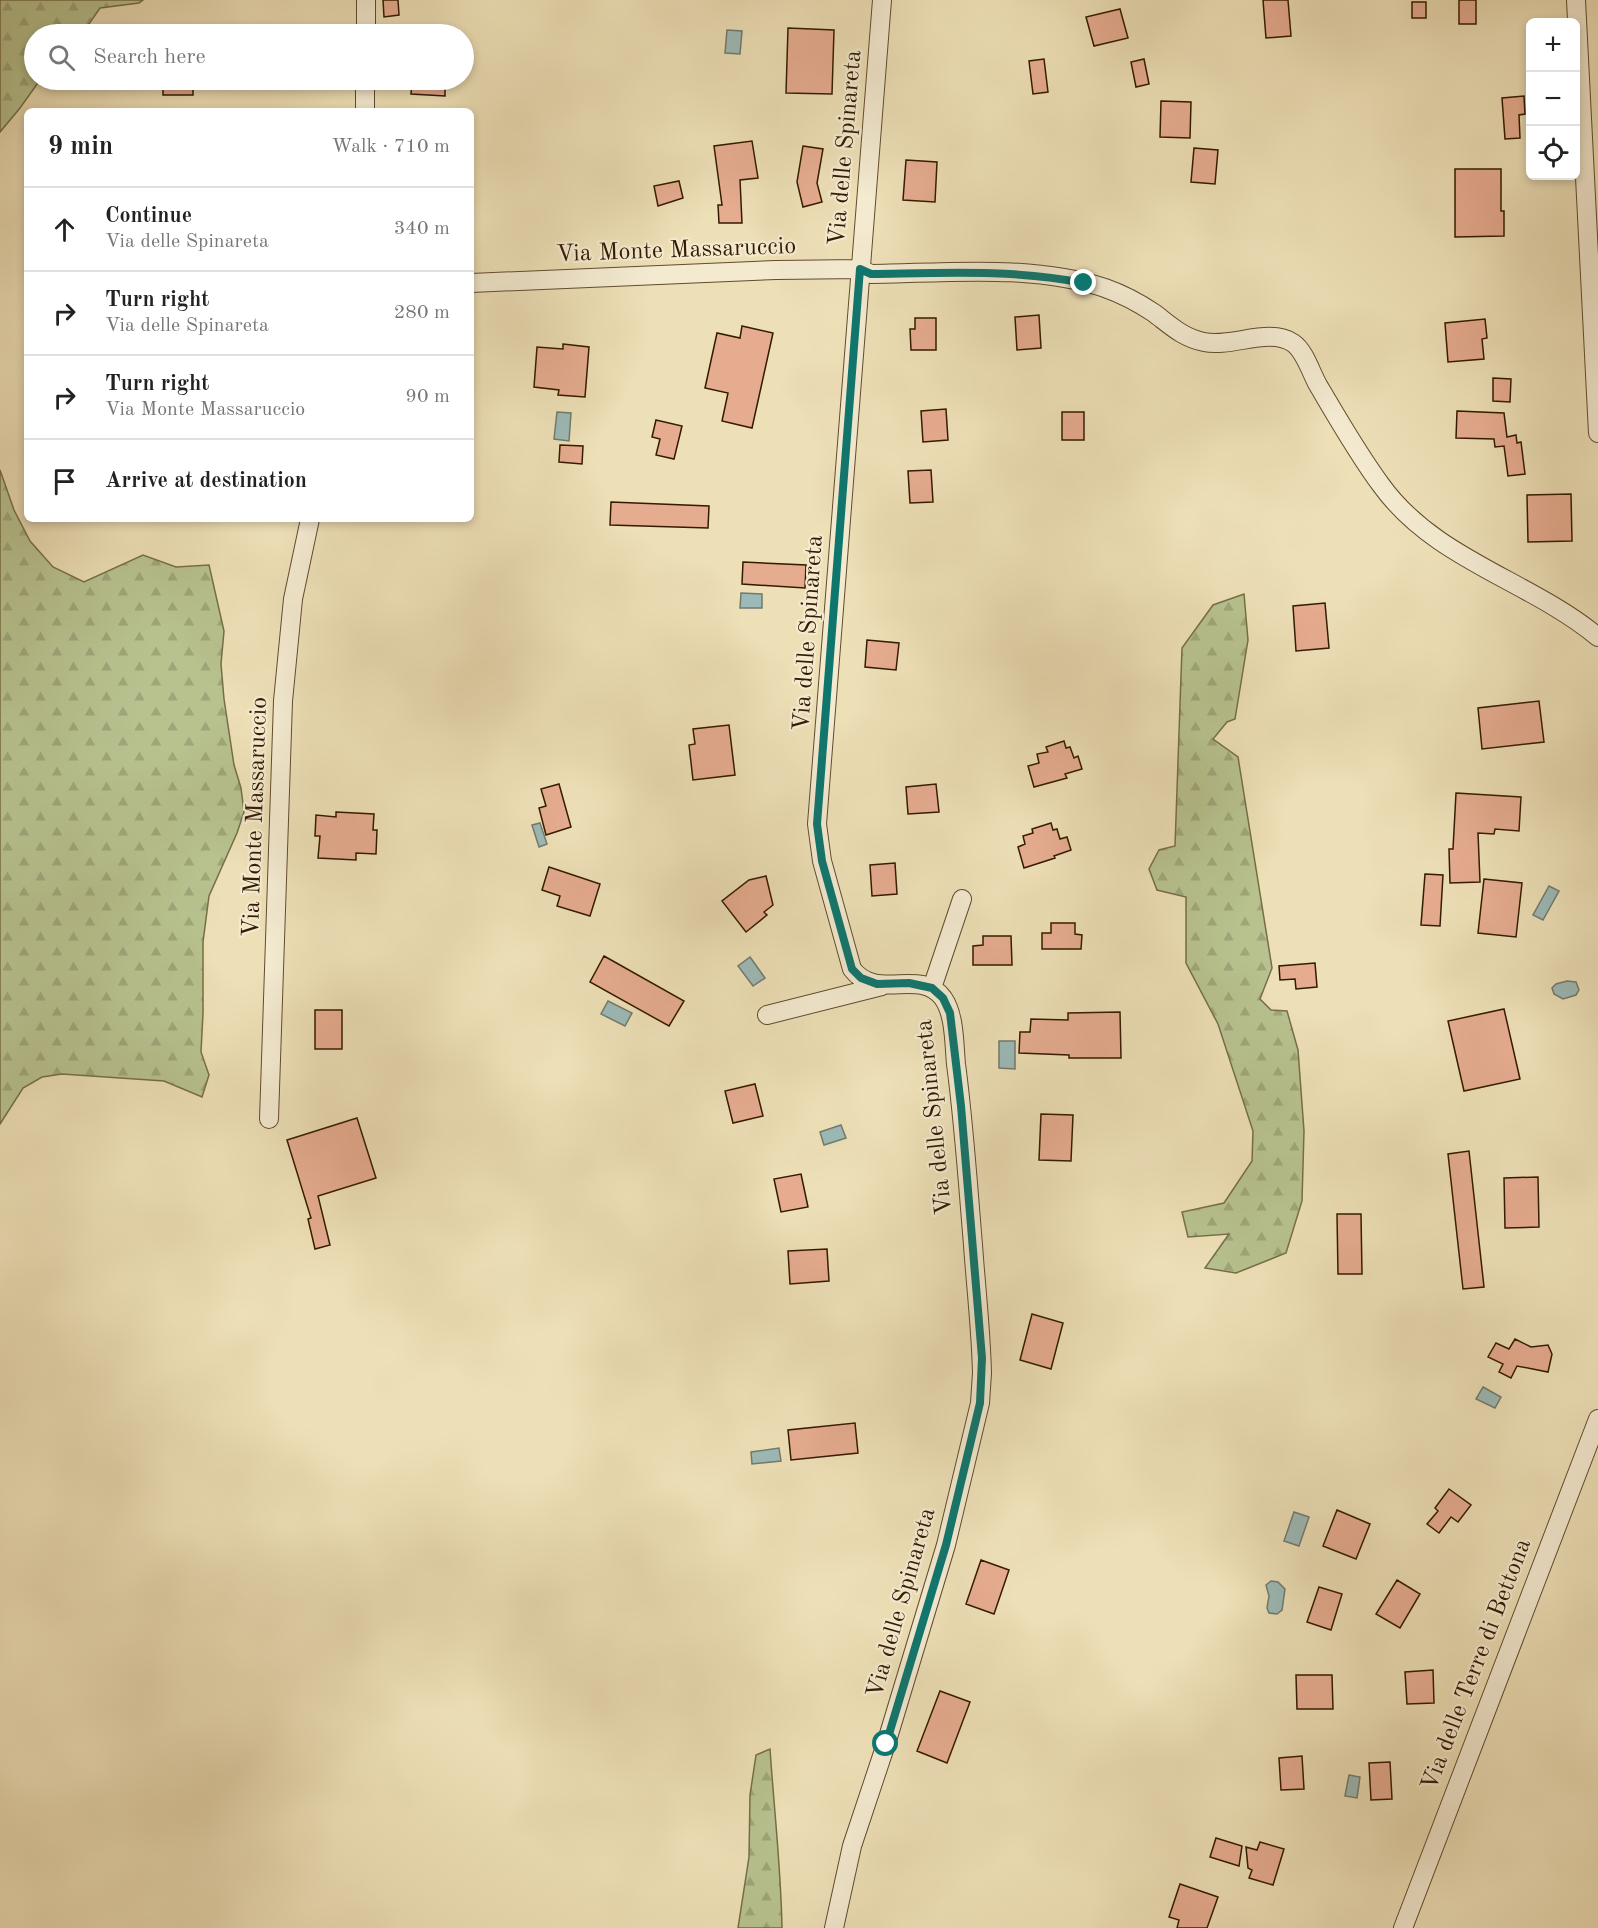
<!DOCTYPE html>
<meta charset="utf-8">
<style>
:root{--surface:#fff;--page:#f2f2f2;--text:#222;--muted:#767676;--line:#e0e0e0}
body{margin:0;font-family:"Old Standard TT",serif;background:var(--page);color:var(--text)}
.controls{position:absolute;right:18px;top:18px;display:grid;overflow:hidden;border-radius:9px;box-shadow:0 3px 9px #0003}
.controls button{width:54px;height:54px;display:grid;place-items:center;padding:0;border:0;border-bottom:2px solid var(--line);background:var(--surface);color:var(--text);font:30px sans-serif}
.stop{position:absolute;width:18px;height:18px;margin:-14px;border:4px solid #0f766e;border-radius:50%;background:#fff}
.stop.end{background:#0f766e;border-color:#fff;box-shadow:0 2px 6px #0008}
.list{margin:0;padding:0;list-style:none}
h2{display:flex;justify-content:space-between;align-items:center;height:78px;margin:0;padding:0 24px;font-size:26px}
h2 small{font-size:20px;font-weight:400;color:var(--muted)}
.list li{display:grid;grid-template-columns:39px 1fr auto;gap:18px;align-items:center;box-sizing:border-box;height:84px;padding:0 24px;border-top:2px solid var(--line)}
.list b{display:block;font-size:22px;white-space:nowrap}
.list p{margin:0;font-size:20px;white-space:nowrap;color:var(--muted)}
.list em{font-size:20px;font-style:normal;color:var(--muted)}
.icon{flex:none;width:33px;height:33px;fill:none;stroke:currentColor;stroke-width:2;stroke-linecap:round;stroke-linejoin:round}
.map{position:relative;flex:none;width:1598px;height:1928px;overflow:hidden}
.search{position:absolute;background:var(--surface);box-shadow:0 3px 9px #0003;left:24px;top:24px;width:450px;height:66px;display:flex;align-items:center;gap:15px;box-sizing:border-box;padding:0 21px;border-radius:33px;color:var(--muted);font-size:22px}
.panel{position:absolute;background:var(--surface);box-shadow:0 3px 9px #0003;left:24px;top:108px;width:450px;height:414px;border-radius:9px}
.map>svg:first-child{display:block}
.forest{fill:url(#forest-firs);stroke:#766e48;stroke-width:1.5}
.water{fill:#9cbab7;stroke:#727a6e;stroke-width:1.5}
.building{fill:#e6ac90;stroke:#341a00;stroke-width:1.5}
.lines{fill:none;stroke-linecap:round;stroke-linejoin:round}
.minor-casing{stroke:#624b2e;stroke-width:20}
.minor{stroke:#f3ead0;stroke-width:18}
.route{stroke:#0f766e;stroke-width:8}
.labels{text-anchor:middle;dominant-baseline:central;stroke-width:4.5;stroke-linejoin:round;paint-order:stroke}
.street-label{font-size:24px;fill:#341a00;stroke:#f3ead0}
</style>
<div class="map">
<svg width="1598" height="1928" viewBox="0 0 1598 1928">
<defs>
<pattern id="forest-firs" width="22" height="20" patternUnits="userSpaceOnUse" patternTransform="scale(1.5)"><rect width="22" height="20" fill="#b7c28f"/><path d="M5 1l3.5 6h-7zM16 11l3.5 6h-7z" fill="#9ea67a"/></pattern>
</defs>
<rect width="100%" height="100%" fill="#eddfb6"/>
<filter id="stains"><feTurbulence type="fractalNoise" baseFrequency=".00333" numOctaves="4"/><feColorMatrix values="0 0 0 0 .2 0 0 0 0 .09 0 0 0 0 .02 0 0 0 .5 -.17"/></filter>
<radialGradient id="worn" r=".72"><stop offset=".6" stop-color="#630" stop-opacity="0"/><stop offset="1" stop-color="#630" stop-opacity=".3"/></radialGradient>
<!-- forest -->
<path class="forest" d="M0,0H143L139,3L100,8L82,34H34V80H40L20,108L0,132Z
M0,470L14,510L30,541L53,567L84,582L143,555L176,567L209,565L224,631L221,664L224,699L234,765L241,788L244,812L237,833L209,896L203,942V1013L201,1052L209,1075L202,1097L164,1081L62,1074L42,1077L23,1088L0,1124Z
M1244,594L1248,640L1235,719L1227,722L1213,739L1238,757L1272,968L1260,999L1271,1010L1287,1011L1298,1050L1304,1131L1302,1201L1286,1253L1236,1273L1205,1268L1229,1234L1188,1237L1182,1212L1224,1203L1252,1161L1253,1131L1218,1024L1186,963V897L1157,890L1149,869L1159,850L1175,846L1182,648L1213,605Z
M770,1749C774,1809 781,1868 782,1928H738L749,1857L750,1795L756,1755Z"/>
<!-- water -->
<path class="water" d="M727,30L742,31L740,54L725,53Z
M557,412L571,413L569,441L554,439Z
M741,593L762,594V608H740Z
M540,823L547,844L539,847L532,825Z
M1549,886L1559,891L1543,920L1533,915Z
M750,957L765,978L753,986L738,966Z
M1567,981L1576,982L1579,990L1576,995L1563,999L1554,994L1552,988L1556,984Z
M608,1001L632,1013L625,1026L601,1014Z
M999,1041H1015V1069L999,1068Z
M841,1125L846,1138L824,1145L820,1132Z
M1483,1387L1501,1397L1495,1408L1476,1399Z
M779,1448L781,1461L752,1464L751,1452Z
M1294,1512L1309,1517L1299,1546L1284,1541Z
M1271,1581L1278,1582L1285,1589L1282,1610L1277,1614L1269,1613L1267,1608L1269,1596L1266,1585Z
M1349,1775L1360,1777L1357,1798L1345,1796Z"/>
<!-- building -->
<path class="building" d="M383,0H398L399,15L384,17Z
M1263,0H1288L1291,36L1266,38Z
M1459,0H1476V24H1459Z
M1412,2H1426V18H1412Z
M1120,9L1128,38L1094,46L1086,17Z
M788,28L834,30L832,94L786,93Z
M1044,59L1048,92L1033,94L1029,61Z
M1144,59L1149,84L1136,87L1131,62Z
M163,80H193V95H163Z
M412,80H445V96L411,94Z
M1524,96L1525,114L1519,115L1520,138L1505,139L1502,98Z
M1161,101L1191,102L1190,138L1160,137Z
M752,141L758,178L740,180L742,223H719L718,205H722L714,146Z
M803,146L823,149L817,183L822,202L803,207L797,182Z
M1194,148L1218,150L1215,184L1191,182Z
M906,160L937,162L935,202L903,200Z
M1455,169H1501V211H1504V236L1455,237Z
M679,181L683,198L658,206L654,186Z
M1039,315L1041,348L1017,350L1015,317Z
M915,318H936V350H911L910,329H915Z
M1485,319L1487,338L1482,339L1484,359L1448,362L1445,323Z
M742,326L773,333L752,428L722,421L728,393L705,388L717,333L740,338Z
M563,344L589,347L585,397L558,395L559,390L534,387L537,347L563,349Z
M1493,378L1511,379L1510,402L1493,401Z
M946,409L948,440L923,442L921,411Z
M1457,411L1504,413L1507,437L1516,435L1517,443L1521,442L1525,474L1508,476L1504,446L1495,447L1494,439L1456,438Z
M1062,412H1084V440H1062Z
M656,420L682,426L674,459L656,455L660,439L652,437Z
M560,445L583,446L582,464L559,462Z
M931,470L933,502L910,503L908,471Z
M1571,494L1572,541L1528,542L1527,495Z
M611,502L709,506L708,528L610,525Z
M743,562L806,565L805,588L742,584Z
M1325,603L1329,648L1296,651L1293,606Z
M867,640L899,643L896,670L865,667Z
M1539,701L1544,742L1482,749L1478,708Z
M729,725L735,775L693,780L689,745L695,744L693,729Z
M1064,741L1066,748L1070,747L1074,758L1078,756L1082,769L1065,774L1067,778L1034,787L1028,766L1039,763L1037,754L1048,752L1046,747Z
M559,784L571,827L546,835L539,808L546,806L541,789Z
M936,784L939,812L908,814L906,787Z
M1456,793L1521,797L1519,831L1495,829L1494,834L1478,833L1480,882L1450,883L1449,849H1453Z
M336,812L374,814L373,830H377L376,854L356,853V860L318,858L320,836H315L316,815L336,817Z
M1051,823L1053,830L1057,829L1060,839L1067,837L1071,850L1054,856L1055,858L1024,868L1018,847L1025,844L1023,836L1033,833L1032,829Z
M895,863L897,894L872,896L870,865Z
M549,867L600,884L590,916L557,906L560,896L542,890Z
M1425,874L1443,875L1440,926L1421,925Z
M766,876L773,905L764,912L767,915L746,932L722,901L749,880Z
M1484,879L1522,883L1516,937L1478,933Z
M1051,923H1075V934L1082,935L1081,949H1042V933H1051Z
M983,936H1011L1012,965H973V946L983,945Z
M604,956L684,1001L669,1026L590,982Z
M1315,963L1317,987L1296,989L1295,979L1280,980L1279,966Z
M1504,1009L1520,1079L1464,1091L1448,1021Z
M315,1010H342V1049H315Z
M1120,1012L1121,1058H1069V1055L1019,1053L1020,1032H1030L1031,1019L1068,1020V1013Z
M755,1084L763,1116L733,1123L725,1091Z
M1041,1114L1073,1115L1071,1161L1039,1160Z
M357,1118L376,1178L318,1196L330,1245L315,1249L308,1219L311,1218L287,1140Z
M1469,1151L1484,1287L1463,1289L1448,1154Z
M801,1174L808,1207L781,1212L774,1179Z
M1538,1177L1539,1227L1505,1228L1504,1178Z
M1337,1214H1361L1362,1274H1338Z
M827,1249L829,1281L790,1284L788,1251Z
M1032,1314L1063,1323L1051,1369L1020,1360Z
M1515,1339L1531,1347L1548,1345L1552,1354L1548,1372L1517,1366L1511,1378L1499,1372L1503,1364L1488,1357L1496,1343L1509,1349Z
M855,1423L858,1453L791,1460L788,1430Z
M1449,1489L1471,1505L1458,1522L1451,1517L1439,1533L1427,1524L1438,1511L1435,1508Z
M1337,1510L1370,1524L1356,1559L1323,1546Z
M981,1560L1009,1570L994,1614L966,1604Z
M1397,1580L1420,1594L1400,1628L1376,1614Z
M1319,1587L1342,1594L1331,1630L1307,1622Z
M1433,1670L1434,1703L1407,1704L1405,1672Z
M1296,1675H1332L1333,1709H1297Z
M940,1691L970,1702L947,1763L917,1751Z
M1302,1756L1304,1789L1281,1790L1279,1758Z
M1390,1762L1392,1799L1371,1800L1369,1763Z
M1216,1838L1242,1846L1239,1866L1210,1857Z
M1260,1842L1284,1849L1273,1885L1249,1878L1252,1870L1248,1868L1246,1847L1257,1850Z
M1180,1884L1218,1897L1207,1928H1177L1179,1920L1169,1917Z"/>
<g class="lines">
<defs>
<path id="minor" d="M1576,0L1598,433
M366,34V0
M365,111V80
M471,283L776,270L860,269L871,274C948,273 1031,264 1105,288C1122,294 1139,303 1154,313C1170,325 1183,338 1204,342C1231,348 1269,327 1293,343C1305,351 1311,373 1318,385C1338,419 1358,454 1381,485C1435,560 1529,580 1598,637
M932,988L962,899
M767,1015L882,986
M269,1119L283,701L293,599L310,519
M834,1928L852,1846L886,1744L946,1545L980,1403L982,1373C981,1330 976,1288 973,1245C968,1185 964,1124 956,1064C954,1044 955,1015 943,998C920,967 877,1002 852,969L822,861L817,824L882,0
M1403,1928L1598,1419"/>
</defs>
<!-- minor casing -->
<use href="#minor" class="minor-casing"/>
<!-- minor -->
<use href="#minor" class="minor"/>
</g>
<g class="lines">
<!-- route -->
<path class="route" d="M886,1744L946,1545L980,1403L982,1358L961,1106L950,1013L943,998L932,988L909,983L877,984L861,978L852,969L822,861L817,824L860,269L871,274C943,273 1013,269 1084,283"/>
</g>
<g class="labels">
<!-- street labels -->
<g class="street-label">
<text transform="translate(846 148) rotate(-85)">Via delle Spinareta</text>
<text transform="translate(676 251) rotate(-2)">Via Monte Massaruccio</text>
<text transform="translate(809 633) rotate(-86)">Via delle Spinareta</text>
<text transform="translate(256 817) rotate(-88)">Via Monte Massaruccio</text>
<text transform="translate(935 1117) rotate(-96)">Via delle Spinareta</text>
<text transform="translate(902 1603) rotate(-74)">Via delle Spinareta</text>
<text transform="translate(1477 1665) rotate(-69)">Via delle Terre di Bettona</text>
</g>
</g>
<rect width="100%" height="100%" filter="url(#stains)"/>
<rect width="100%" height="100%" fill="url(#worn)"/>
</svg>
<div class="controls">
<button>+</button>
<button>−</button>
<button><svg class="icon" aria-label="locate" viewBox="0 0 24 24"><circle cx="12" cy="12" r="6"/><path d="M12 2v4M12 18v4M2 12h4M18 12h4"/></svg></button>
</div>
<div class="stop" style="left:886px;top:1744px"></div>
<div class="stop end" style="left:1084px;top:283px"></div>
<div class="search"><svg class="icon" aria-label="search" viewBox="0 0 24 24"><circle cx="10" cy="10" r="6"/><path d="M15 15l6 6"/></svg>Search here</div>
<section class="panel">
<h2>9 min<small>Walk · 710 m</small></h2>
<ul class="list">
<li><svg class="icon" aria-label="ahead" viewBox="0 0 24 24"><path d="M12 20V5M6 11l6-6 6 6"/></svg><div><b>Continue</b><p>Via delle Spinareta</p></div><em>340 m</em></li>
<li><svg class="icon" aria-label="right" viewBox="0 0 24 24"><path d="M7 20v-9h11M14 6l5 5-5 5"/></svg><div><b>Turn right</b><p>Via delle Spinareta</p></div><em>280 m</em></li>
<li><svg class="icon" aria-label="right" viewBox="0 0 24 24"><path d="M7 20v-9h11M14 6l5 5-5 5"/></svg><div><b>Turn right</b><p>Via Monte Massaruccio</p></div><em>90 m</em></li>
<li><svg class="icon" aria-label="arrive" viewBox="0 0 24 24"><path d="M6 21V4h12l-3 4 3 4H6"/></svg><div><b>Arrive at destination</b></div></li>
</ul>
</section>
</div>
